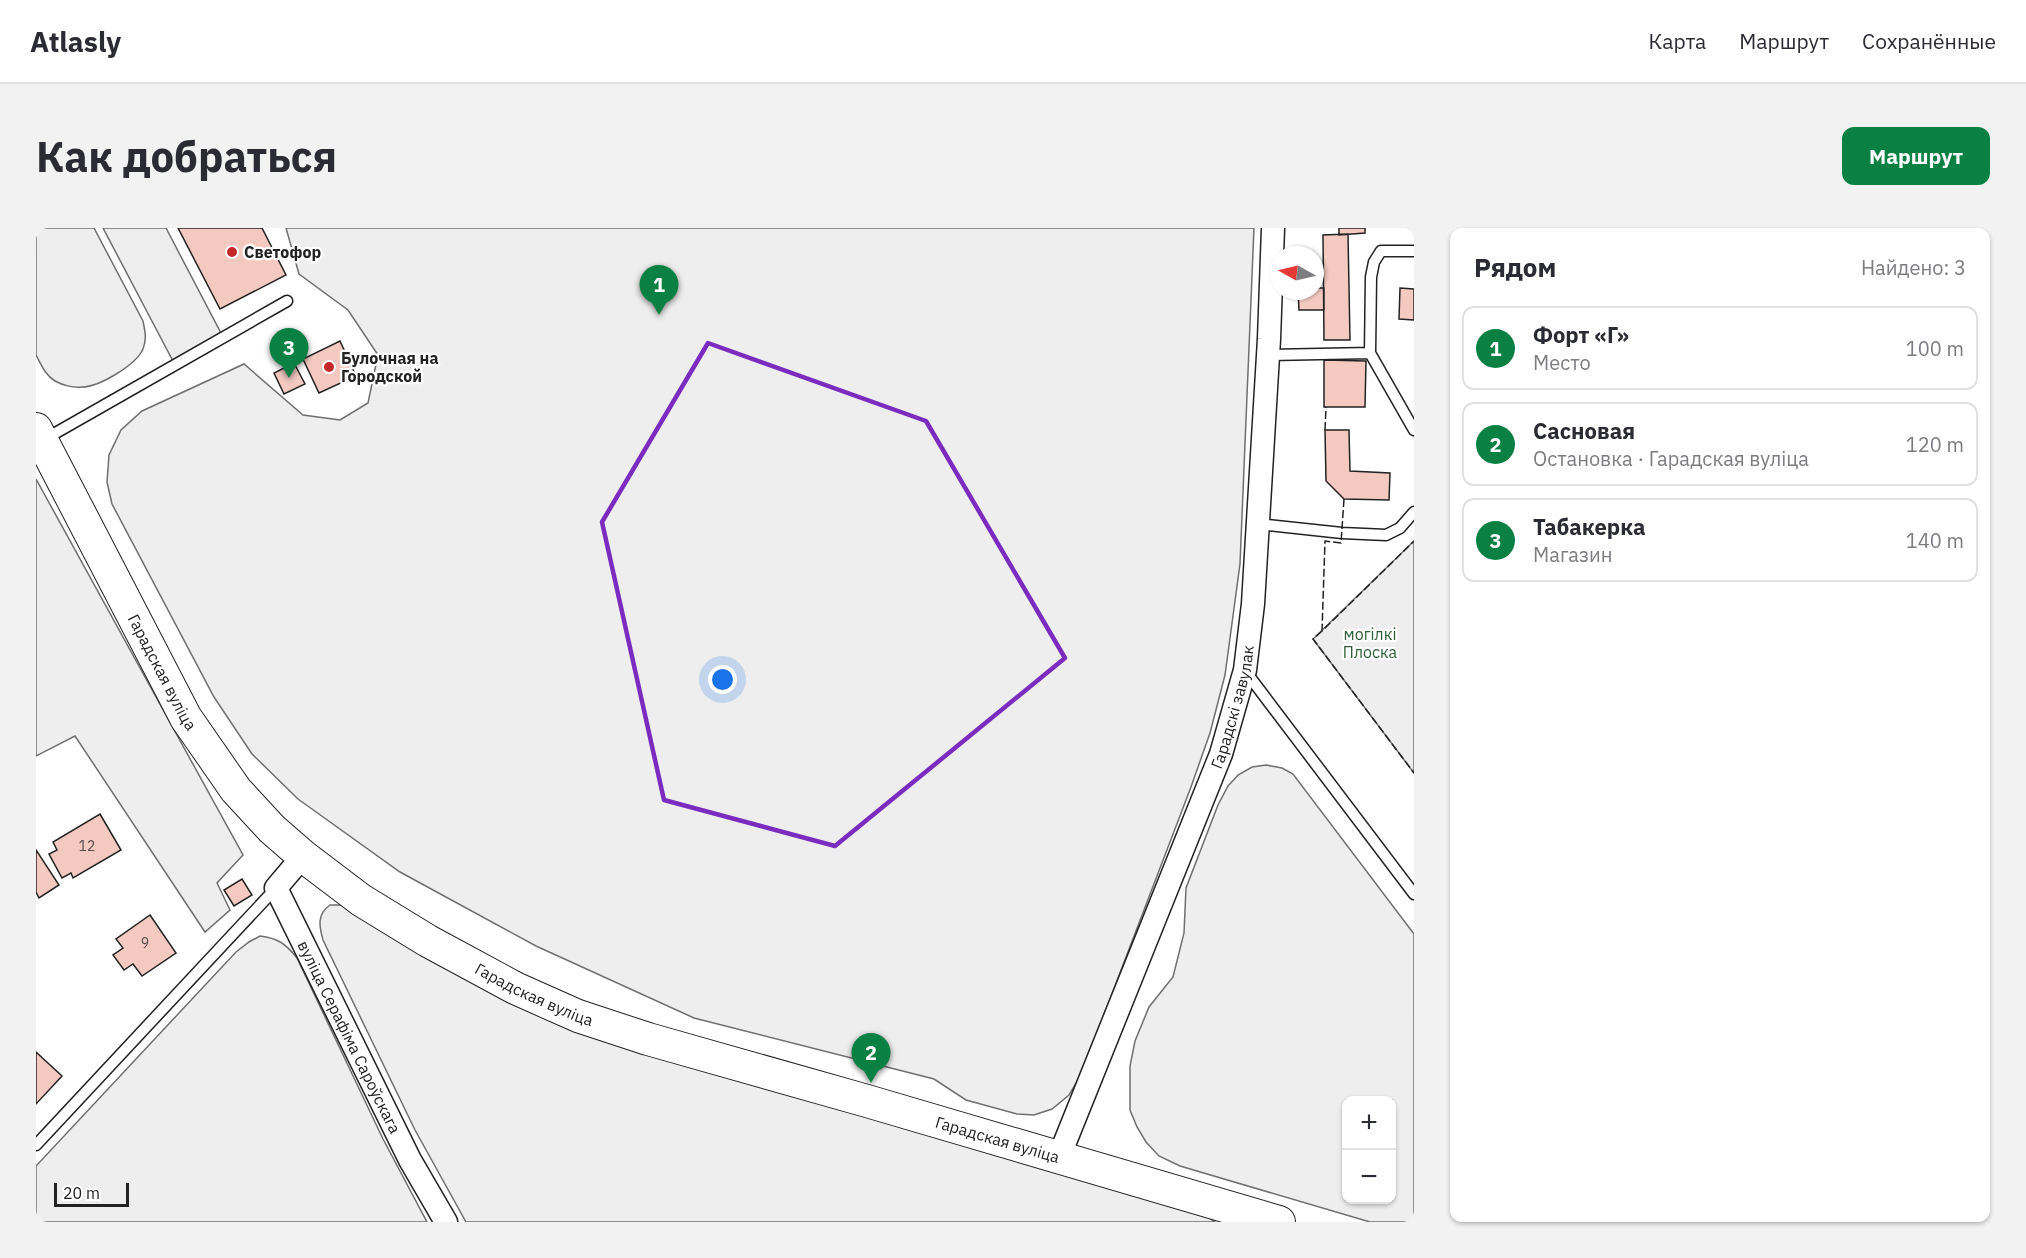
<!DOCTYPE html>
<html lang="ru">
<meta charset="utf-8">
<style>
:root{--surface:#fff;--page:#f2f2f3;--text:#2b2b33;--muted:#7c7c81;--line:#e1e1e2;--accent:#0b8043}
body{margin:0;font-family:"IBM Plex Sans",sans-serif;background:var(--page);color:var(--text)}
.controls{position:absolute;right:18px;bottom:18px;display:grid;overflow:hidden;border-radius:12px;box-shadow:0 2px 4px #0004}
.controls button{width:54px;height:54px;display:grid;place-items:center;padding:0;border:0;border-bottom:2px solid var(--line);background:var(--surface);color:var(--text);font:30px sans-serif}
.compass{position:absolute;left:1234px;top:18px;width:54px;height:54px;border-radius:50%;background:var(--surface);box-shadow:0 2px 4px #0004;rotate:278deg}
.scale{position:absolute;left:18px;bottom:15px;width:75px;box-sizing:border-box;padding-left:6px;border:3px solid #222;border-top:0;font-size:16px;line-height:21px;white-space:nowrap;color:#222;-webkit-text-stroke:4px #fff;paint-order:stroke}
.you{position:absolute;left:687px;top:452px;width:21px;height:21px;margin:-15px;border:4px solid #fff;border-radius:50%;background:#1a73e8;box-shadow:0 0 0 9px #1a73e833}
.badge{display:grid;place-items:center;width:39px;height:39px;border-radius:50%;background:var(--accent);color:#fff;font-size:20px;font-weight:700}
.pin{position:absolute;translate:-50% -50px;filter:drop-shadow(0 2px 3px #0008)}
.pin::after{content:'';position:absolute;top:32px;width:21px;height:18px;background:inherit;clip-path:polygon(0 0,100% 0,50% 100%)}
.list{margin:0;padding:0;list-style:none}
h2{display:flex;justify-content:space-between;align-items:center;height:78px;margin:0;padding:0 24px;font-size:26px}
h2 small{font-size:20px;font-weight:400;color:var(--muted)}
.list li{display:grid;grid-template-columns:39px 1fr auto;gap:18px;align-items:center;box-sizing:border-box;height:84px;margin:0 12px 12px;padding:0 12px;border:2px solid var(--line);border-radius:12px}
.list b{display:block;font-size:22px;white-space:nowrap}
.list p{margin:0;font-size:20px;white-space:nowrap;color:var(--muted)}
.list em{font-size:20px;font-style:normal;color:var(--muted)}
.map{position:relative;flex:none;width:1378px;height:994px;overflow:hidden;border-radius:12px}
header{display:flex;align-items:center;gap:36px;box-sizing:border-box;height:84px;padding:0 30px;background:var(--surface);border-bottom:2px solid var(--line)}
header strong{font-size:28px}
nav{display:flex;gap:33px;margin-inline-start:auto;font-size:21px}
.intro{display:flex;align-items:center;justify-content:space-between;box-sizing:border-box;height:144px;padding:0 36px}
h1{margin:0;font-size:42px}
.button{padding:15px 27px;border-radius:12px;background:var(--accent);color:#fff;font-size:21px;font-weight:700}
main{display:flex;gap:36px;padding:0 36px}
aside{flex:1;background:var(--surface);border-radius:12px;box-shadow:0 2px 4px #0004}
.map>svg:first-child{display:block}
.green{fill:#eee;stroke:#6f6f6f;stroke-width:1.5;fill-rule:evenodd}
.parking{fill:#ededed;stroke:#6f6f6f;stroke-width:1.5}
.building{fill:#f3c9c0;stroke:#222;stroke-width:1.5}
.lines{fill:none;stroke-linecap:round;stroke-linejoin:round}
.service-casing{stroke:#222;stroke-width:13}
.minor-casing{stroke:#222;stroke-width:25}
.secondary-casing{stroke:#222;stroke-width:34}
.service{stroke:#fff;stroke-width:10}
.minor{stroke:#fff;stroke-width:22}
.secondary{stroke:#fff;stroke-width:32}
.fence{stroke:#222;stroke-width:1.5;stroke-dasharray:8 3;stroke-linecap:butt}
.marked{fill:none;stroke:#7b2cbf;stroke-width:4.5;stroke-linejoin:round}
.poi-dot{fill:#c62828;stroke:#fff;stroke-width:2}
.labels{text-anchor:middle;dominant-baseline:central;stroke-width:4.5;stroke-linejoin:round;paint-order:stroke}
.number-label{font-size:14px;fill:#564c4a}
.poi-label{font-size:16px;font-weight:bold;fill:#222;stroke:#fff;text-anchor:start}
.park-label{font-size:16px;fill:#2f5e38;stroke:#fff}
.street-label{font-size:16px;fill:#222;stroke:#fff}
</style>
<header>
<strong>Atlasly</strong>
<nav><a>Карта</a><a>Маршрут</a><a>Сохранённые</a></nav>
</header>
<div class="intro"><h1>Как добраться</h1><a class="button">Маршрут</a></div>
<main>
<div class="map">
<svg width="1378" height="994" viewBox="0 0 1378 994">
<rect width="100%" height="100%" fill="#fff"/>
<!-- green -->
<path class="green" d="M0,0H58L107,93C109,103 111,111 107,121C100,137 63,159 46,159C37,160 26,157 19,153C9,147 5,136 0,127Z
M250,0H1218L1204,336L1189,447L1174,505L1155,559L1053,826L1045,847L1033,867L1016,881L998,887L981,886L930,872L898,851L658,790L500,718L364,644L262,571L216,526L178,469L76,276L71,254L73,227L85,202L106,183L208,136L267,187L304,192L332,175L342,127L312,82L263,46Z
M0,251L207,627L181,655L194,682L169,704L39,508L0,528Z
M1378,313V545L1277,411Z
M1230,537L1246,540L1257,546L1378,706V994H1334L1144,938L1123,928L1110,914L1101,899L1094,882V838L1099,813L1113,779L1137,749L1148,705L1150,660L1182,577L1192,558L1202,547L1216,539ZM1310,872H1356V972H1310Z
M294,677H306L319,681L410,736L1157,979L1179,994H430L379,902L287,712C283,698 281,686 294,677Z
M224,708C242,710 250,716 261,730L347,911L391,994H0V938L200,724L213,714Z"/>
<!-- parking -->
<path class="parking" d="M67,0H130L187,109L138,135Z"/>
<!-- building -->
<path class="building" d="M142,0H226L250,47L184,81Z
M1303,0H1329V5L1303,7Z
M1312,6L1314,112H1288L1287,7Z
M1279,60H1288V82H1263L1262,63H1279Z
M1364,60L1378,61V92L1363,91Z
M304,113L320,148L283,165L267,131Z
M1288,132L1330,133L1329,179H1288Z
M258,135L269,156L248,166L238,145Z
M1289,202H1313L1314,243L1354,245L1353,272L1308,271L1290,253Z
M64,586L85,622L37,650L35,645L26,650L13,626L21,622L17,614Z
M0,622L23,657L3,670L0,664Z
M206,651L216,667L198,678L188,662Z
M114,687L140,725L106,748L97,736L88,742L77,727L87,720L80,711Z
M0,824L26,848L0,876Z"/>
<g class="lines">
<defs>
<path id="service" d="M1334,125L1378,202
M1232,127L1334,125L1335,49L1338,34L1345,23H1378
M9,211L251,73
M1222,296L1306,305L1350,307L1364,300L1378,284
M1210,444L1378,666
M0,917L240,660"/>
<g id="minor">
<path id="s1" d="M267,628L240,660L374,932L410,994"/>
<path id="s2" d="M1023,929L1185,526L1209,442L1217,376L1233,111L1237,0"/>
</g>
<g id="secondary">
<path id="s3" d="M0,201L150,490L200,562L236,601L267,628L325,672L392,713L479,760L542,788L612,811L831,873L1243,994"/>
</g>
</defs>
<!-- service casing -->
<use href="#service" class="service-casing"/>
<!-- minor casing -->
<use href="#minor" class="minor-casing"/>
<!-- secondary casing -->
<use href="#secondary" class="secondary-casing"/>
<!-- service -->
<use href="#service" class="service"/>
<!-- minor -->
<use href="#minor" class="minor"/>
<!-- secondary -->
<use href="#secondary" class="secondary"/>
<!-- fence -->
<path class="fence" d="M1289,202L1290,179
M1308,271L1305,315L1289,313L1286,403L1378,313
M1286,403L1277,411L1378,545"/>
</g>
<!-- marked area -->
<path class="marked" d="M672,115L890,193L1029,430L799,618L628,572L566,294Z"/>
<!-- markers -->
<g class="poi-dot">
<circle cx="196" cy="24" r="6"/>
<circle cx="293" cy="139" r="6"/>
</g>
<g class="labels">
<!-- number labels -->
<g class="number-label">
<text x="51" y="618">12</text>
<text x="109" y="715">9</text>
</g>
<!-- poi labels -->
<g class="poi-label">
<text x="208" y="24">Светофор</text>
<text x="305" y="130">Булочная на<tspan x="305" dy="18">Городской</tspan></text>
</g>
<!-- park labels -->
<g class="park-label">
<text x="1334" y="406">могілкі<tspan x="1334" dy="18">Плоска</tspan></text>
</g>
<!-- street labels -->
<g class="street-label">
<text stroke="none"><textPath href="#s3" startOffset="274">Гарадская вуліца</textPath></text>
<text stroke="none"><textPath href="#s2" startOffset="483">Гарадскі завулак</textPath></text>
<text stroke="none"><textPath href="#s3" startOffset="778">Гарадская вуліца</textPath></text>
<text stroke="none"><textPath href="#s1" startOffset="208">вуліца Серафіма Сароўскага</textPath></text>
<text stroke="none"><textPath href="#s3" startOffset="1264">Гарадская вуліца</textPath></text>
</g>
</g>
</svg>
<div class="controls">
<button>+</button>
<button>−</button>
</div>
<svg class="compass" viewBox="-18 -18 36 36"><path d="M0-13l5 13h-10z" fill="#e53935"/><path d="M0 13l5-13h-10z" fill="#7c7c81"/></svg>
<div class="scale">20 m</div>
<div class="you"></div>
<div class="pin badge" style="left:623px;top:87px">1</div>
<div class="pin badge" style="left:835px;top:855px">2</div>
<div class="pin badge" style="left:253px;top:150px">3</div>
</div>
<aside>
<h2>Рядом<small>Найдено: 3</small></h2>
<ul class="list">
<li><span class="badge">1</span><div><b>Форт «Г»</b><p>Место</p></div><em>100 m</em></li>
<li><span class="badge">2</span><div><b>Сасновая</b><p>Остановка · Гарадская вуліца</p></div><em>120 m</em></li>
<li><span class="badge">3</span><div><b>Табакерка</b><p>Магазин</p></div><em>140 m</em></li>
</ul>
</aside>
</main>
